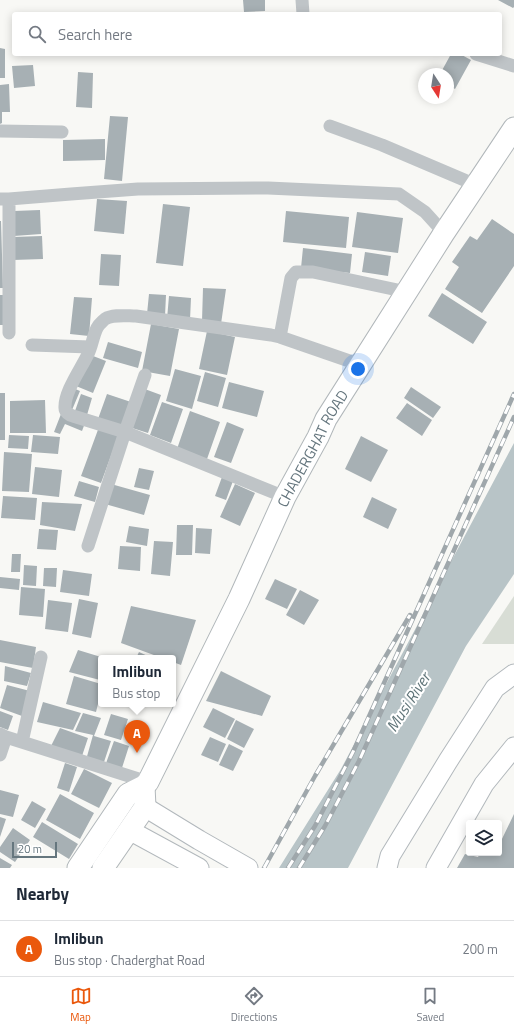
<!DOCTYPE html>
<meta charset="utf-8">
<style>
:root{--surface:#fff;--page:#f2f2f3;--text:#1f2937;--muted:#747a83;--line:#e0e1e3;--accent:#ea580c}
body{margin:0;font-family:"Titillium Web",sans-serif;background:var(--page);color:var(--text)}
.controls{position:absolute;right:12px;bottom:12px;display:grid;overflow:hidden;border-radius:4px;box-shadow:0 2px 10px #0003}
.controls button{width:36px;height:36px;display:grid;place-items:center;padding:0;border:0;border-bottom:1px solid var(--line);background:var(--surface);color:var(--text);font:20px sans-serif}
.compass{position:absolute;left:418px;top:68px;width:36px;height:36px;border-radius:50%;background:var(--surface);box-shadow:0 2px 10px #0003;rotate:168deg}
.scale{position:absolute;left:12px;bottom:10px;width:45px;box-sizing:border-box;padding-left:4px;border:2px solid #65767e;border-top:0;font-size:11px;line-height:14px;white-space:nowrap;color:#65767e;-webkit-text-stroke:3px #fff;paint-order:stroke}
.you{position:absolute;left:358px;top:369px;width:14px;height:14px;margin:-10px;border:3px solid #fff;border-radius:50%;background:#1a73e8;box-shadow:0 0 0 6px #1a73e833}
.badge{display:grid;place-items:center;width:26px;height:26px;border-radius:50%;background:var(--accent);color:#fff;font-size:13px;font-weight:700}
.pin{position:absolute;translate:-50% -33px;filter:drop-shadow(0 1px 2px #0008)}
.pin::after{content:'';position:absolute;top:21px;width:14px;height:12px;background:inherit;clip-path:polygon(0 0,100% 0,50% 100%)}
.popup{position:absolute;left:98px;top:655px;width:78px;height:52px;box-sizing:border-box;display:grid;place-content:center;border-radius:4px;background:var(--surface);filter:drop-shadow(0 1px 3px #0005);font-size:13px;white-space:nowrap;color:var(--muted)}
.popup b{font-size:15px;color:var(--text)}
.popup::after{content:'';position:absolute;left:50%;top:100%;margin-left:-8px;border:8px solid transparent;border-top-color:var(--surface)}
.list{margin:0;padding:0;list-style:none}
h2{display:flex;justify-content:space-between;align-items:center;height:52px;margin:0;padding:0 16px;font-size:17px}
h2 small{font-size:13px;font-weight:400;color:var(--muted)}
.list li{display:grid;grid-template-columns:26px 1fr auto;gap:12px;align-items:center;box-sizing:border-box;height:56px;padding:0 16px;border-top:1px solid var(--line)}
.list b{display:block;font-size:15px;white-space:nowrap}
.list p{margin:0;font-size:13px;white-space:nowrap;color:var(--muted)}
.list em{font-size:13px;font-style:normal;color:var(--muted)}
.icon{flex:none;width:22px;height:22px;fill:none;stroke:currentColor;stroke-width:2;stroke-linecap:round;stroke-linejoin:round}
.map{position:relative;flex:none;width:514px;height:868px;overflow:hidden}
.search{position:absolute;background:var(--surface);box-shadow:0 2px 10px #0003;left:12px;right:12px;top:12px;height:44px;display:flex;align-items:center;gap:10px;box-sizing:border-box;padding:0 14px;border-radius:4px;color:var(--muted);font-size:15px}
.sheet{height:108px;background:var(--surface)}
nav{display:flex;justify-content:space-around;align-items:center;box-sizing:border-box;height:56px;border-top:1px solid var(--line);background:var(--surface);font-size:11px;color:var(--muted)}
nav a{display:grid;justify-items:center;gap:2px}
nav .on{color:var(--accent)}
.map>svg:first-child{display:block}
.green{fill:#d8ddd5}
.water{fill:#b8c4c7}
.building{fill:#a7b0b4}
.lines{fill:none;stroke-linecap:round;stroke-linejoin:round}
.secondary-casing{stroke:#b2b8bc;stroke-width:21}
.primary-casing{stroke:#b1b7ba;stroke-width:23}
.street{stroke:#bfc4c7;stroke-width:13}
.secondary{stroke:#fff;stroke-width:19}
.primary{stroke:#fff;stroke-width:21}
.rail-casing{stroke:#9fa7ab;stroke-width:4.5}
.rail{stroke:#fff;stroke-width:3;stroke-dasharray:9;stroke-linecap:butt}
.labels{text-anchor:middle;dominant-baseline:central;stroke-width:4;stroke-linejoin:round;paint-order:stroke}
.street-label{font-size:15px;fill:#65767e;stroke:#fff}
.water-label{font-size:16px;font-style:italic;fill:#607579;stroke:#fff}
</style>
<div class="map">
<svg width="514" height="868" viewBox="0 0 514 868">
<rect width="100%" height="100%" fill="#f8f8f5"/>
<!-- green -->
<path class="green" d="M514,596V644H482Z"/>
<!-- water -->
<path class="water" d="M514,443V574L466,646L348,868H279L341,769Z"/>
<!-- building -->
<path class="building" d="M243,0H265V11L244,12Z
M498,0H514V7L513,8Z
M0,48L5,49V78H0Z
M451,54H460L471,60L455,89L448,85V74H440Z
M33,65L35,86L14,88L12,66Z
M78,72L93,73L92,108L76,107Z
M9,84L10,112H2V123L0,124V85Z
M110,116L128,117L122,181L104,179Z
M105,139V160L63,161V140Z
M97,199L127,201L124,234L94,231Z
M163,204L190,207L183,266L156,263Z
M40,210L41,234L14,236V211Z
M286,211L349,217L346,248L283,242Z
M357,212L403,218L398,253L352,247Z
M492,219L514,234V266L482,313L445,289L459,267L452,262L470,236L477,240Z
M0,221H1L3,288H0Z
M42,236L43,259L13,260V237Z
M303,248L352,254L350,273L301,268Z
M365,252L391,256L388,276L362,272Z
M101,254L121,255L119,286L99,285Z
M203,288L226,289L221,324L202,321Z
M442,293L487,322L473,344L428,316Z
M149,294L166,295L165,316L147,314Z
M0,295H4L5,325H0Z
M169,296L191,298L190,320L167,319Z
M74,297L92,298L89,336L70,334Z
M151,324L179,329L170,376L142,371Z
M207,331L235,337L227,375L199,369Z
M108,342L142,352L138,368L103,358Z
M88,354L106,361L93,393L76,386Z
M175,369L201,376L192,409L166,401Z
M205,372L226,378L218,407L197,401Z
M229,382L264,391L257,417L222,408Z
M411,387L441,407L433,418L404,398Z
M73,388L80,391L72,410L65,407Z
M142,388L161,395L148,433L129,427Z
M0,393H5V440H0Z
M81,394L92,398L87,415L75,411Z
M107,394L134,403L124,429L98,419Z
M45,400L46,433H10V401Z
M162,402L183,409L171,443L150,435Z
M407,403L432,420L422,436L396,418Z
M190,411L220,422L207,459L177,449Z
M61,414L85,423L82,431L65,424L60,434L54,432Z
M227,422L244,429L231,463L214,457Z
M99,427L119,434L101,483L81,476Z
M9,435L29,436L28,449L8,448Z
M33,435L60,437L58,454L31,452Z
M361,436L388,450L371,482L345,469Z
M4,452L32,454L29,492L2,491Z
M35,467L62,470L59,497L32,494Z
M139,468L154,471L149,490L134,487Z
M222,477L233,481L226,500L215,496Z
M79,481L99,487L95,502L74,496Z
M111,484L150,495L144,515L105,504Z
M235,484L255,493L240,526L220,517Z
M3,496L37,498L35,520L1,518Z
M372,497L397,509L388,529L363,517Z
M42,502L82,504L75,531L40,525Z
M177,525H193L192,555H176Z
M129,526L149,529L147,546L126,542Z
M196,528L212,529L210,554L195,553Z
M39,529L58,530L56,550L37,549Z
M154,541L173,542L170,576L151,574Z
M120,546L141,547L140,571L118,569Z
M12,554H21L20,572H11Z
M24,565L37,566L36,586L23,585Z
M44,568H57L56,587L43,586Z
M63,570L92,574L89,596L60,592Z
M0,577L20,579L19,590L0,588Z
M275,579L297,589L287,609L265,599Z
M21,587L45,589L43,617L19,615Z
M300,590L319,600L304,625L286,615Z
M79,599L98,603L91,638L72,634Z
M48,600L72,603L68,632L45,629Z
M131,606L196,620L181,665L173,662V658H162L121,643Z
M0,640L36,647L33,668L0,662Z
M78,650L101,657V676L100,680L69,672Z
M139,652L152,658H136Z
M5,666L31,673L27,686L4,681Z
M221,671L271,696L262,716L206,701Z
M74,676L101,684V692L96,712L66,704Z
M7,685L30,691L22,716L0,708Z
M43,702L81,713L73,730L37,722Z
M213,708L235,719L225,738L203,727Z
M0,711L13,716L8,730L0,727Z
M83,713L101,718L94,736L111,741L103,765L86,760L93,735L75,731Z
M111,714L128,719L121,740L104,735Z
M236,720L254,729L244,748L227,739Z
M60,728L88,738L81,759L51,746Z
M210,737L226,744L218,762L201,755Z
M114,741L129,746L121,771L105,766Z
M229,744L243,751L233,771L219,765Z
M65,763L77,767L69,792L57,788Z
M84,769L112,783L99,808L71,794Z
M0,790L19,795L13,817L0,814Z
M60,794L94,813L80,839L46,820Z
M32,801L46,809L35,828L21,820Z
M514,814V868H457L465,854L478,857L480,853H499V840L501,841Z
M0,817L6,819L0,837Z
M42,822L78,844L69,859L33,837Z
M13,828L30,840L15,862L0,852V847Z
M0,858L12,865L10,868H0Z"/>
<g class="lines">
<defs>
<path id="secondary" d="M145,807L199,840L248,868
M129,830L199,868
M387,868L390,856L448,761L495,688L514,674
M436,868L484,784L514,747"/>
<g id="primary">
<path id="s1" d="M78,868L128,794L144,786L148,782L239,599L285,497L318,437L326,419L444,233L514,128"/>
<path d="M103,868L145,807L144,786"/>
</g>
</defs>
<!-- secondary casing -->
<use href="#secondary" class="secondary-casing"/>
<!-- primary casing -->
<use href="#primary" class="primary-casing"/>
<!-- street -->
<path class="street" d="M302,0L303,14
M476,54L514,66
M330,126L382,145L476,185
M0,131L62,132
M0,199H9L71,194L138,189L268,188L399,194L425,212L444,233
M9,199V333
M280,337L291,278L296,272H313L407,292
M32,345L90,347
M145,375L125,432L73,416C69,415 65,412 65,408C64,392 81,369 88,354C92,346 93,336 97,328C99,324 102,322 105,319C113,314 127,316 136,316L271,335L280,337L361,365
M88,546L125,432L285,497
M0,734L6,737L148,782
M22,742L41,657
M0,755L6,737"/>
<!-- secondary -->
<use href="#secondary" class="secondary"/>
<!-- primary -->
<use href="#primary" class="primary"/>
<defs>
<path id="rail" d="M264,868L315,776L410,615
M288,868L315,826L353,752L514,394
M299,868L325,826L359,761L514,417"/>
</defs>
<!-- rail casing -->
<use href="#rail" class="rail-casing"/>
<!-- rail -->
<use href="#rail" class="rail"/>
</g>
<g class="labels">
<!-- street labels -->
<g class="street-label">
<text stroke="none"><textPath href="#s1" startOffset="485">CHADERGHAT ROAD</textPath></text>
</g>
<!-- water labels -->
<g class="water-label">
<text transform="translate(408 702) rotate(-57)">Musi River</text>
</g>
</g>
</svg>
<div class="controls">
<button><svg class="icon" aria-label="layers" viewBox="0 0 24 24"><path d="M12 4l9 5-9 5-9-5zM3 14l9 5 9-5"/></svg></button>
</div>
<svg class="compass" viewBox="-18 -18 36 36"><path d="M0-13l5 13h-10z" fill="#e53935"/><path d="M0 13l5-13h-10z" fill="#747a83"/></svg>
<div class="scale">20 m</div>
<div class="you"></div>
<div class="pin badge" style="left:137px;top:753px">A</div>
<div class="popup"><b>Imlibun</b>Bus stop</div>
<div class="search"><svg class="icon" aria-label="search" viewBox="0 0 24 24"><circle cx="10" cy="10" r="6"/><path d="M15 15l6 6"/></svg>Search here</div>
</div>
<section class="sheet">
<h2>Nearby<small></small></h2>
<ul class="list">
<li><span class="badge">A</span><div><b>Imlibun</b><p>Bus stop · Chaderghat Road</p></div><em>200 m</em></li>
</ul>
</section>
<nav>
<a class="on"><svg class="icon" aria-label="map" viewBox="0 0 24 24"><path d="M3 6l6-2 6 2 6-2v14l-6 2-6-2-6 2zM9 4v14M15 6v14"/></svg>Map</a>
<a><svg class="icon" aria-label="directions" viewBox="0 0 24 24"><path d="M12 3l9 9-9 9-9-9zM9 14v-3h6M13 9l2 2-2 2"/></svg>Directions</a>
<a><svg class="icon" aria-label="saved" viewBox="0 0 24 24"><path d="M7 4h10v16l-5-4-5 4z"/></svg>Saved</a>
</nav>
